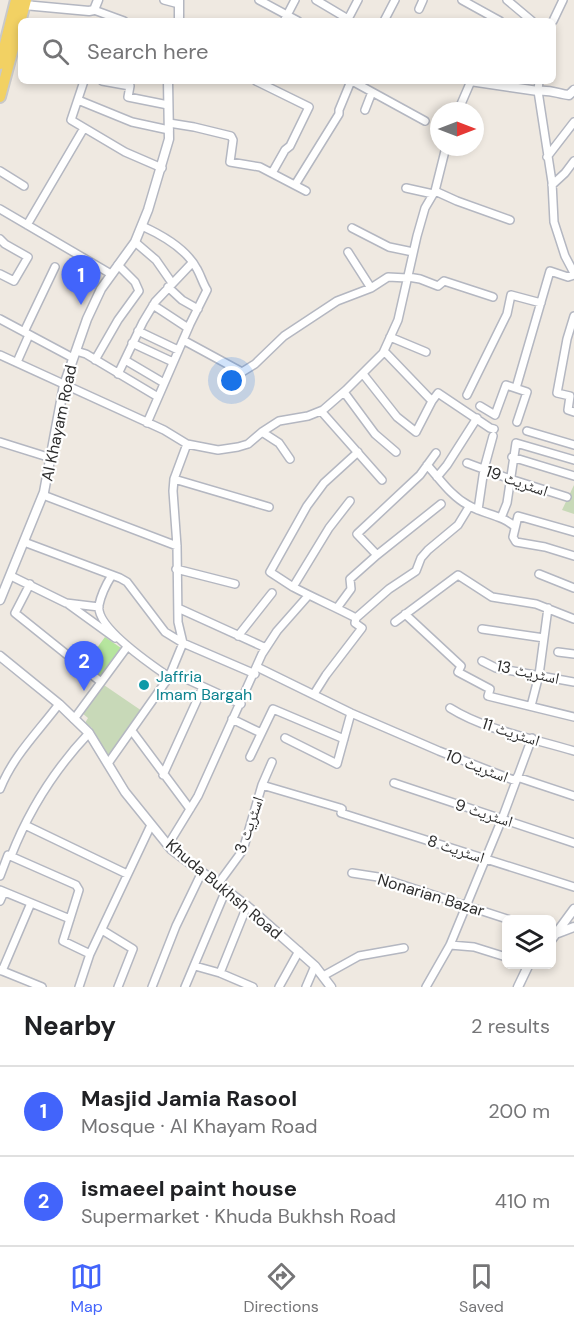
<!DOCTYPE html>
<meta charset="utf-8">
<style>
:root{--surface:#fff;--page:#f6f6f6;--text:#202124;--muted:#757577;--line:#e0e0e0;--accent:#4264fb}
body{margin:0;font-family:"DM Sans","Noto Naskh Arabic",sans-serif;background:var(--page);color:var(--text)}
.controls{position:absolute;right:18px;bottom:18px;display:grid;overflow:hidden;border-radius:9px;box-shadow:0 3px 9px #0003}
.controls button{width:54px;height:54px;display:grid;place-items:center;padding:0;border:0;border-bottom:2px solid var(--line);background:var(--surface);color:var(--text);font:30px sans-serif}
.compass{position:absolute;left:430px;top:102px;width:54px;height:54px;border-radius:50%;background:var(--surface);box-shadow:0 3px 9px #0003;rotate:90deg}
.you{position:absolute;left:232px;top:381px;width:21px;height:21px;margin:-15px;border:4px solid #fff;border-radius:50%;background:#1a73e8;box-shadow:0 0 0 9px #1a73e833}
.badge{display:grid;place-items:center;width:39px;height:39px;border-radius:50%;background:var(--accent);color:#fff;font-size:20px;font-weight:700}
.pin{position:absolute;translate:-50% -50px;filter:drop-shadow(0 2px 3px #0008)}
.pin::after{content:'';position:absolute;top:32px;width:21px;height:18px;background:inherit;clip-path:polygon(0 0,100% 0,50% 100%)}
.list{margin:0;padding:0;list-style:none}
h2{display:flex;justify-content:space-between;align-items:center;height:78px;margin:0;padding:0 24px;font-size:26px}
h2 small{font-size:20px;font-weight:400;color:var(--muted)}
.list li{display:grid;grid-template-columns:39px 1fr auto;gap:18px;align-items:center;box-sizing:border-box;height:90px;padding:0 24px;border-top:2px solid var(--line)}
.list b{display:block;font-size:22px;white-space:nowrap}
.list p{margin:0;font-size:20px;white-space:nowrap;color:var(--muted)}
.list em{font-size:20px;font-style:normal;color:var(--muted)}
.icon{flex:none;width:33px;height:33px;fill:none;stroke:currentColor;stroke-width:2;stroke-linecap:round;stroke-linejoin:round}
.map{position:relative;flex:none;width:574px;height:987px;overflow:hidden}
.search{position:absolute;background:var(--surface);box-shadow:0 3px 9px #0003;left:18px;right:18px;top:18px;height:66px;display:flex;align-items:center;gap:15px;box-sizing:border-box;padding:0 21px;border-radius:9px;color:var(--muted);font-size:22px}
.sheet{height:258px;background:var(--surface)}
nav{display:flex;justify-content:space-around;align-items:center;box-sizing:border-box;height:84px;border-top:2px solid var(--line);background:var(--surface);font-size:16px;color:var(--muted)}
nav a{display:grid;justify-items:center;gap:3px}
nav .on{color:var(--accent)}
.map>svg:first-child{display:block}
.green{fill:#b6e59e}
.cemetery{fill:#c8d9b8}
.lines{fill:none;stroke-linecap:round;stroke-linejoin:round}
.minor-casing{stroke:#b4b7c1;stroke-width:10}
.tertiary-casing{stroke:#b4b7c1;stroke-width:11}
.primary-casing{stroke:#c9c9c9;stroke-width:14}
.minor{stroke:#fff;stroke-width:7}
.tertiary{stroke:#fff;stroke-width:8}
.primary{stroke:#f2d163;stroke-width:10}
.culture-dot{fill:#0f9aa8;stroke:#fff;stroke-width:2}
.labels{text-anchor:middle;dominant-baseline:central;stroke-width:4.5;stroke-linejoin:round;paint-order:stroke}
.street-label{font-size:16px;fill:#2e2e2e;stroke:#fff}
.culture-label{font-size:16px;fill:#0d838f;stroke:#fff;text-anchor:start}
</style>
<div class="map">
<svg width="574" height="987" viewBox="0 0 574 987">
<rect width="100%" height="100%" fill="#efe9e1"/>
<!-- green -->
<path class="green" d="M105,637L121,648L100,678L85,666L96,654L94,652Z"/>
<!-- cemetery -->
<path class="cemetery" d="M574,485V514L562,510Z
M101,683L142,711L107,761L89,733L92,728L85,723L88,718L82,713Z"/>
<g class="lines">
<defs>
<path id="minor" d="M164,0L179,4
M259,0L298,21
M316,0L348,19
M462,0L500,21
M507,0L532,21
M419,9L423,0
M94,10L124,21
M284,21L295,0
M347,21L358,0
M384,21L395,0
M553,21L563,0
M84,81L71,120L125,152L162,168
M102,81L130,86L128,97L168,105
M256,81L309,107L290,146L285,150L272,173
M352,81L425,121
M539,81L538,91L552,182L554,222L565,256L574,273
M78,100L132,122L169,130
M365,110L372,92
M458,111L471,81
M169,123L194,127L231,136L233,140L230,162L260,167L306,191
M547,157L574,122
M0,171L24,186
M295,185L339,114V110L351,81
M552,185L565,173L574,161
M406,188L433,194
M435,191L457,201L510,220
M0,209L111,274
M27,225L84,128
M142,226C162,235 186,248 197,269C201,276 203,284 207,290L190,324L147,423
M352,228L389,247L413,252
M0,239L5,244L28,257L14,281L0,274
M135,242L156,260L172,283
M348,252L371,288
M408,277L420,279L438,286L444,281L493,297
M168,287L182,300L198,309
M153,305L188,328
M574,316L567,339L557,393L570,396L568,410L574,412
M0,319L73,358
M138,331L178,350
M24,332L55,267
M390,337L426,352
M183,340L242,372L255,364L284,336L337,301L371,288L388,277L407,278
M132,343L173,362
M76,351L86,354L158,397
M384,351L432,401
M0,355L164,430L187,444L218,450L238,447L248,444L262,432L279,421L308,416L323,410L346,390L383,353L398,320L417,236L425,208L435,191L446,147
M95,360L118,320L139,291L135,282L118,265
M125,360L164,383
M17,362L29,335
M118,374L143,322L155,302L192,263
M363,374L397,417L416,432L432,401L438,393L490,428L494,429
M516,388L550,271L568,277L574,275
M344,392L375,434L396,452
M467,395L507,314L511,295L541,303
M480,406L495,415L506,385L527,392L517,422
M321,411L382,480
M527,431L574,445
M262,432L279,443L290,459
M0,442L51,458
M512,457L574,476
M467,463L510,479L567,497
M427,465C440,479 451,496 468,505C482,514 503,515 515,527
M437,477L447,465L477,418
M174,479L269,507
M43,495L177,546
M478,510L484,469L493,436
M501,518L507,503L516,443L574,460
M574,532L518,516L513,537L516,542L545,547L574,556
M24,542L120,578L127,582L165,632L183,643L255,674
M377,555L357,534L420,475L436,453
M176,569L235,584
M539,574L574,588
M112,575C107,583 101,595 99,605C95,627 153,666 169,677
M11,576L66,603L99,607
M30,584L15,613L101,682
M293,587L270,572L307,506L324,483L358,452
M68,604L115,638
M178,608L266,648
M337,608L351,589L350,579L377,555L441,504
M405,614L461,666L458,672L490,689L488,696L574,717
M356,618L389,589L416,571L421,558L428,550L458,525L469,507
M395,622L458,575L492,597L536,604L574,619
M482,629L544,638
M238,636L272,593
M558,652L574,654
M482,661L496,668L574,682
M257,667L351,713L439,751L516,781
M171,672L241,704
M314,694L326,675L362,628L355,623L356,618C335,607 314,598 293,587L329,528L350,501
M531,706L539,675L548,608
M450,708C485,730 535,739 574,751
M74,719L127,647
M232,719L261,733
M132,731L190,809
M285,738L337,764L351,713
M250,757L273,709L344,739
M109,762L169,677L183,643L178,622L177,546L173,491L174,479L187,444
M163,775L203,687
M517,777L574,796
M394,783L574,843
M262,785L340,808L342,809L341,813L574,887
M0,789C13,756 38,732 59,704
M25,825L127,874
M168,845L198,796L262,654L277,631L307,597
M11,856C29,810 55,769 89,733
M352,873L378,877L510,920
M0,876L8,855L76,885L79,890L63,941L90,954
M218,884L243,850L262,785L272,762
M0,890L70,919
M0,901L4,892
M102,930L133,949L118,987
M450,945L474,947L506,957
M195,966L220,973L253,987
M0,970L42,987
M2,971L31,903
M220,973L247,906
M323,976L359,956L404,948
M79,987L90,954L151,825
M152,987L176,926L202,872
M185,987L226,890
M279,987L299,951
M306,987L315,966
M426,987L450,945L502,819L532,738"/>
<path id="tertiary" d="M24,5L89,11L94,10L98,0
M179,21V0
M470,81L538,91C550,89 558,94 569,95L574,90
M0,600L44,492L64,385L87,319L101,289L135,242L148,210L169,139L168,81
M0,656L59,704L89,733L125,792L171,849L247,906L315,966L331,987
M558,933L574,927
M552,939L574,909
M518,987L529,964"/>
<path id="primary" d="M0,64L16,0
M0,97L26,0"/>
</defs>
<!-- minor casing -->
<use href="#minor" class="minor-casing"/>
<!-- tertiary casing -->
<use href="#tertiary" class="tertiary-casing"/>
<!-- primary casing -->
<use href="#primary" class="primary-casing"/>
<!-- minor -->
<use href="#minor" class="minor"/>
<!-- tertiary -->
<use href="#tertiary" class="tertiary"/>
<!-- primary -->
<use href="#primary" class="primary"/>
</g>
<!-- markers -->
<circle class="culture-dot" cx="144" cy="685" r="6"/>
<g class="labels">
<!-- street labels -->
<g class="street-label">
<text transform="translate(59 423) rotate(-78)">Al Khayam Road</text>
<text transform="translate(517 481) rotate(19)">اسٹریٹ 19</text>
<text transform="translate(528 672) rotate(12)">اسٹریٹ 13</text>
<text transform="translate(511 732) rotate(18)">اسٹریٹ 11</text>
<text transform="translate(477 766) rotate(21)">اسٹریٹ 10</text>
<text transform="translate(484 813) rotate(18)">اسٹریٹ 9</text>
<text transform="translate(249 825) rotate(-71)">اسٹریٹ 3</text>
<text transform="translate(456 849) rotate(18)">اسٹریٹ 8</text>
<text transform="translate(224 889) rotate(40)">Khuda Bukhsh Road</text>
<text transform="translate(431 895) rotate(17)">Nonarian Bazar</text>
</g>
<!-- culture labels -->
<g class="culture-label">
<text x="156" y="676">Jaffria<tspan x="156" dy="18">Imam Bargah</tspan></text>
</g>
</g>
</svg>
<div class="controls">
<button><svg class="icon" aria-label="layers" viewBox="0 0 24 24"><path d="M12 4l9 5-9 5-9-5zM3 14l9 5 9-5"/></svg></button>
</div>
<svg class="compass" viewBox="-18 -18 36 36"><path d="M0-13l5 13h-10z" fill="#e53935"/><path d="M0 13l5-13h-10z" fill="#757577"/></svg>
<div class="you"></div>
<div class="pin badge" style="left:81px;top:305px">1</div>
<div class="pin badge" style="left:84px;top:691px">2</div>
<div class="search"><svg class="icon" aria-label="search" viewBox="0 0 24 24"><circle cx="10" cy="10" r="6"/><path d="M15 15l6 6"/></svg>Search here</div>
</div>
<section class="sheet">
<h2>Nearby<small>2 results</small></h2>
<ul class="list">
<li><span class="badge">1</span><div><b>Masjid Jamia Rasool</b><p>Mosque · Al Khayam Road</p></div><em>200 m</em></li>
<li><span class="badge">2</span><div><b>ismaeel paint house</b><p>Supermarket · Khuda Bukhsh Road</p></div><em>410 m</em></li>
</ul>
</section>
<nav>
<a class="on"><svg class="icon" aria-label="map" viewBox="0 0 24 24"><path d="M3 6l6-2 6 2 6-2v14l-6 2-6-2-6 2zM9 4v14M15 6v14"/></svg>Map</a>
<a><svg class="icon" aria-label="directions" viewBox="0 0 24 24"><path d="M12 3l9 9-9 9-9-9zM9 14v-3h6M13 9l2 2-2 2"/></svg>Directions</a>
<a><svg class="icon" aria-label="saved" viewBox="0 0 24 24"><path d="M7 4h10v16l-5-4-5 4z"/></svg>Saved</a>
</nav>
